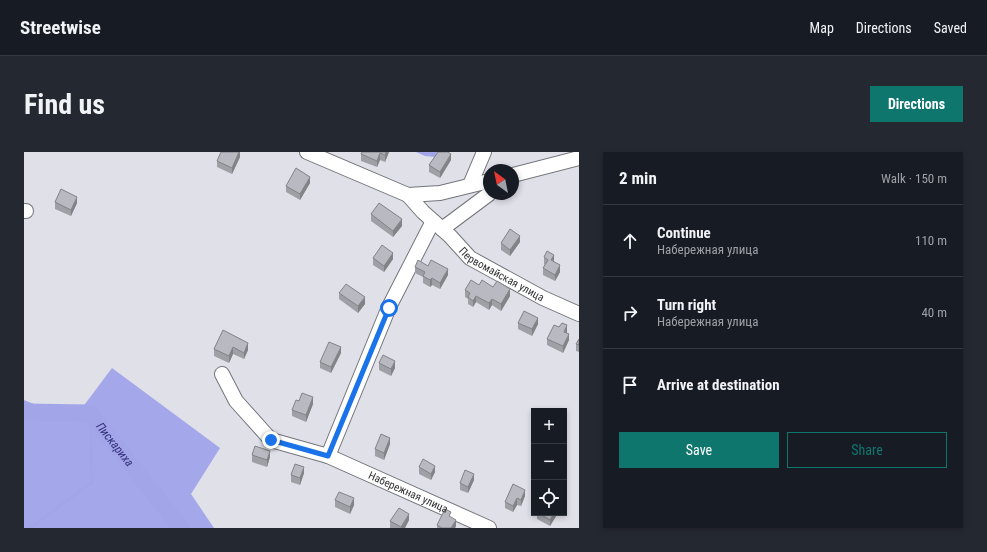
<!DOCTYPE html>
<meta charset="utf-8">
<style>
:root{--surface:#171b24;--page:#242831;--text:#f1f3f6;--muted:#9ea1a6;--line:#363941;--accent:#0f766e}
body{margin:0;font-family:"Roboto Condensed",sans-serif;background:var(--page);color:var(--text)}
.controls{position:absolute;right:12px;bottom:12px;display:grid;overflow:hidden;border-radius:0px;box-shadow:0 2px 6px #0003}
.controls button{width:36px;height:36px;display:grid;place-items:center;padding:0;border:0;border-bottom:1px solid var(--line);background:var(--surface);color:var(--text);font:20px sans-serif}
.compass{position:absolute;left:459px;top:12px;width:36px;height:36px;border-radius:50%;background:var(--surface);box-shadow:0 2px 6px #0003;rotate:327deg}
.stop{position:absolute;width:12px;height:12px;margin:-9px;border:3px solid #1a73e8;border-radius:50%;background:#fff}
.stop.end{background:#1a73e8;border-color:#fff;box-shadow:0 1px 4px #0008}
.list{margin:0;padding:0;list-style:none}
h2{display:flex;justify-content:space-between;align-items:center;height:52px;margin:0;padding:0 16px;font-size:17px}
h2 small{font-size:13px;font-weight:400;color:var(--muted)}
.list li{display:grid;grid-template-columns:26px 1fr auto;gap:12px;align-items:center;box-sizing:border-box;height:72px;padding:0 16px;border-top:1px solid var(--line)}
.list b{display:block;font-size:15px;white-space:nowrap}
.list p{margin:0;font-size:13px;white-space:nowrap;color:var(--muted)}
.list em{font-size:13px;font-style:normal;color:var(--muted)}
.actions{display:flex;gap:8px;padding:12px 16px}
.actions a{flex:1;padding:9px 0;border:1px solid var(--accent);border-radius:0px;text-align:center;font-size:14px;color:var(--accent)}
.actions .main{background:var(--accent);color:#fff}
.icon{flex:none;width:22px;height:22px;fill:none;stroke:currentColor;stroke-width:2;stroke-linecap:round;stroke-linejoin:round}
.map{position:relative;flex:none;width:555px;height:376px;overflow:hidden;border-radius:0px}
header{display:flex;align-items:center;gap:24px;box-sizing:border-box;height:56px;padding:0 20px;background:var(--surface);border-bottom:1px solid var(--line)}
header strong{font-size:19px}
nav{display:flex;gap:22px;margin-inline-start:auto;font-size:14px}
.intro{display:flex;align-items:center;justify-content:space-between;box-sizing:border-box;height:96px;padding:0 24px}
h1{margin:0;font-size:28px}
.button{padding:10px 18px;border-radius:0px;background:var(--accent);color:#fff;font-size:14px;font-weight:700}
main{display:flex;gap:24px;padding:0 24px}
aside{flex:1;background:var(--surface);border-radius:0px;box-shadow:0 2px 6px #0003}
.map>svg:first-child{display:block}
.forest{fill:#a4a8eb}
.water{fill:#a2a6e9}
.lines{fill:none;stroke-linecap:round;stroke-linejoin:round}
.stream{stroke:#a2a6e9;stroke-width:3}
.river{stroke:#a2a6e9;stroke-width:17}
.minor-casing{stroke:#74757c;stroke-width:16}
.minor{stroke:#fff;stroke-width:14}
.wall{fill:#9fa0a6}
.shaded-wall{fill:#828287}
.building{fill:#b9bac1;stroke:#828287}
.route{stroke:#1a73e8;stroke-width:5}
.labels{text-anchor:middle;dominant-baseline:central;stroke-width:4;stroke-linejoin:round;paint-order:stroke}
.street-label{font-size:11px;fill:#313134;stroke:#fff}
.water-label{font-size:12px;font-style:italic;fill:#332e7a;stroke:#fff}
</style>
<header>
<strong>Streetwise</strong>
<nav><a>Map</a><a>Directions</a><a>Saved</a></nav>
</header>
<div class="intro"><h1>Find us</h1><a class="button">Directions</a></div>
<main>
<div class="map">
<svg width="555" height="376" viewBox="0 0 555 376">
<rect width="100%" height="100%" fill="#dfe0e8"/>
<!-- forest -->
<path class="forest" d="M88,216L196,296L167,342L190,376H0V248L49,268Z"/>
<!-- water -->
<path class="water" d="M392,0H418L411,5L401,4Z"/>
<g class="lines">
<!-- stream -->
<path class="stream" d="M6,376L68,330L66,261"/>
<!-- river -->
<path class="river" id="s1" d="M0,260L66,261L157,376"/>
<defs>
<g id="minor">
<path d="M283,0L384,43L416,41L465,29"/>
<path d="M489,23L555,6"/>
<path d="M446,33L460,0"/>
<path id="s2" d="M384,43L399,60L426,84L446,106L519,146L555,162"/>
<path d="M0,59H2"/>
<path d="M418,77L465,42"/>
<path id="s3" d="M198,222L212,249L247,288L304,304L465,376"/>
<path d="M304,304L365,155L409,69"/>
</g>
</defs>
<!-- minor casing -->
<use href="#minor" class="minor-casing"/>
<!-- minor -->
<use href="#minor" class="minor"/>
</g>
<!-- wall -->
<path class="wall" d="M216,0V5L208,22L193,15V9Z
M338,0H365L361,10L356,8L353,15L337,9V2Z
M427,8L416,26L405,20V13Z
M286,31L276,48L262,40V34Z
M31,50L53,51L47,64L31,57Z
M347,62L378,74L369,85L347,69Z
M496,90L486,104L477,98V91Z
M520,105L530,109L536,120L531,129L519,123V116L521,113L520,112Z
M349,106L369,107L360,120L349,113Z
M391,115L424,123L416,137L408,133L406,135L399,131V125L391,121Z
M455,133L469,135L486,144L477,159L468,153L465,158L452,150L449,155L444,152V147L441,145V138Z
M315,141L341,152L334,161L315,147Z
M494,171L514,172L508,184L494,177Z
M543,180V181L545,188L539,201L523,193V187Z
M555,187V200L552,199V192Z
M224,191V198L220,207L209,202L205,211L190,204V197Z
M317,201L307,221L296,216V210Z
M355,211L371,216L367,224L355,218Z
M275,249L289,252L282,270L268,264V258Z
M366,292L360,308L351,304V297Z
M228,303L246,305L243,315L228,310Z
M395,315L411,320L407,328L395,322Z
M280,321L276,333L267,330V323Z
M450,328L444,341L436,338V331Z
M489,332L501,344L497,354L493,353L489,360L481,356V350Z
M311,348L330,353L326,362L311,355Z
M513,361H534L526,374L513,367Z
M427,365L432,374L431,376H413V373Z
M385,368L381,376H366V369Z"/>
<!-- shaded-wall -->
<path class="shaded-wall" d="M215,0H216V5L208,22V16Z
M362,0H365L361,10V3Z
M356,1V8L353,15V9Z
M427,2V8L416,26V20Z
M286,25V31L276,48V42Z
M53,45V51L47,64V58Z
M378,67V74L369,85V79Z
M496,84V90L486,104V98Z
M369,101V107L360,120V114Z
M530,103V109L527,108Z
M536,113V120L531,129V123Z
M424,117V123L416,137V131Z
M408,126V133L406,135V128Z
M486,137V144L477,159V152Z
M452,144V150L449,155V149Z
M341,145V152L334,161V154Z
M468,147V153L465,158V151Z
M514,166V172L508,184V177Z
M543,173V180L540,186V180Z
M545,182V188L539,201V194Z
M224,191V198L220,207V201Z
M209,195V202L205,211V204Z
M317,195V201L307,221V215Z
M371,209V216L367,224V217Z
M289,245V252L282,270V263Z
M366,286V292L360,308V301Z
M246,299V305L243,315V308Z
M411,314V320L407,328V322Z
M280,315V321L276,333V326Z
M450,322V328L444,341V335Z
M501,338V344L497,354V348Z
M330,346V353L326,362V355Z
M493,346V353L489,360V354Z
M530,361H534L526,374V368Z
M385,362V368L381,376H377Z
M432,368V374L431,376H427Z"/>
<!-- building -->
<path class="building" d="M197,0H215L208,16L193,9Z
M338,0H362L361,3L356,1L353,9L337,2Z
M414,0H424L427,2L416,20L405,13Z
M272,16L286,25L276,42L262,34Z
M37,37L53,45L47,58L31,50Z
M355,51L378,67L369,79L347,62Z
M486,77L496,84L486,98L477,91Z
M358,93L369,101L360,114L349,106Z
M523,99L530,103L527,108L536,113L531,123L519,116L524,108L520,105Z
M394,108L404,114L407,108L424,117L416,131L408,126L406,128L399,124L401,120L391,115Z
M447,128L455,133L458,128L469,135L473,129L486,137L477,152L468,147L465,151L452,144L449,149L444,145L446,141L441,138Z
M322,132L341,145L334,154L315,141Z
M500,159L514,166L508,177L494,171Z
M538,171L543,173L540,180L545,182L539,194L523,187L530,173L535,175Z
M199,178L224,191L220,201L209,195L205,204L190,197Z
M555,187V193L552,192Z
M305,190L317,195L307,215L296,210Z
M359,203L371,209L367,217L355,211Z
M278,241L289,245L282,263L268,258L272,248L275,249Z
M357,282L366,286L360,301L351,297Z
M231,294L246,299L243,308L228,303Z
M399,307L411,314L407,322L395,315Z
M271,312L280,315L276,326L267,323Z
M441,318L450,322L444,335L436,331Z
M489,332L501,338L497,348L493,346L489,354L481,350Z
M315,340L330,346L326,355L311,348Z
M375,356L385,362L377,375L366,369Z
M421,357L427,360L425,364L432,368L427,376H418L413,373Z
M514,361H530L526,368Z"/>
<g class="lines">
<!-- route -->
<path class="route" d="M247,288L304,304L365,156"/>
</g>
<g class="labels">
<!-- street labels -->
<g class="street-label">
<text stroke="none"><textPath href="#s2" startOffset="124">Первомайская улица</textPath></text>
<text stroke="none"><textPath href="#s3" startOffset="230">Набережная улица</textPath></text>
</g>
<!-- water labels -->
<g class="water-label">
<text stroke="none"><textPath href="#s1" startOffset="106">Пискариха</textPath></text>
</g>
</g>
</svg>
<div class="controls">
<button>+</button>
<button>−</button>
<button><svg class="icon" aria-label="locate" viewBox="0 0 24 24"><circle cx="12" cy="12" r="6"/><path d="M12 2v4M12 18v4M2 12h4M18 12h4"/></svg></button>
</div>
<svg class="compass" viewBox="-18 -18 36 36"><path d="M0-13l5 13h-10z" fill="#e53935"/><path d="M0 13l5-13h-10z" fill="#9ea1a6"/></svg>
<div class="stop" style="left:365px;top:156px"></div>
<div class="stop end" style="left:247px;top:288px"></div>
</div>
<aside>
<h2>2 min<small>Walk · 150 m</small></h2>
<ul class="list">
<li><svg class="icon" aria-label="ahead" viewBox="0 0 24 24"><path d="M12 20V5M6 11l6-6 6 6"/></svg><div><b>Continue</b><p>Набережная улица</p></div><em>110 m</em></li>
<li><svg class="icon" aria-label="right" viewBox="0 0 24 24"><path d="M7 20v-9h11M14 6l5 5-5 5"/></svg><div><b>Turn right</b><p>Набережная улица</p></div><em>40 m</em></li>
<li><svg class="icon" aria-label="arrive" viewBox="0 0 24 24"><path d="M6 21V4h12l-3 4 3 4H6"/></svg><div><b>Arrive at destination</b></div></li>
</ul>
<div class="actions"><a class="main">Save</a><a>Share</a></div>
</aside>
</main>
